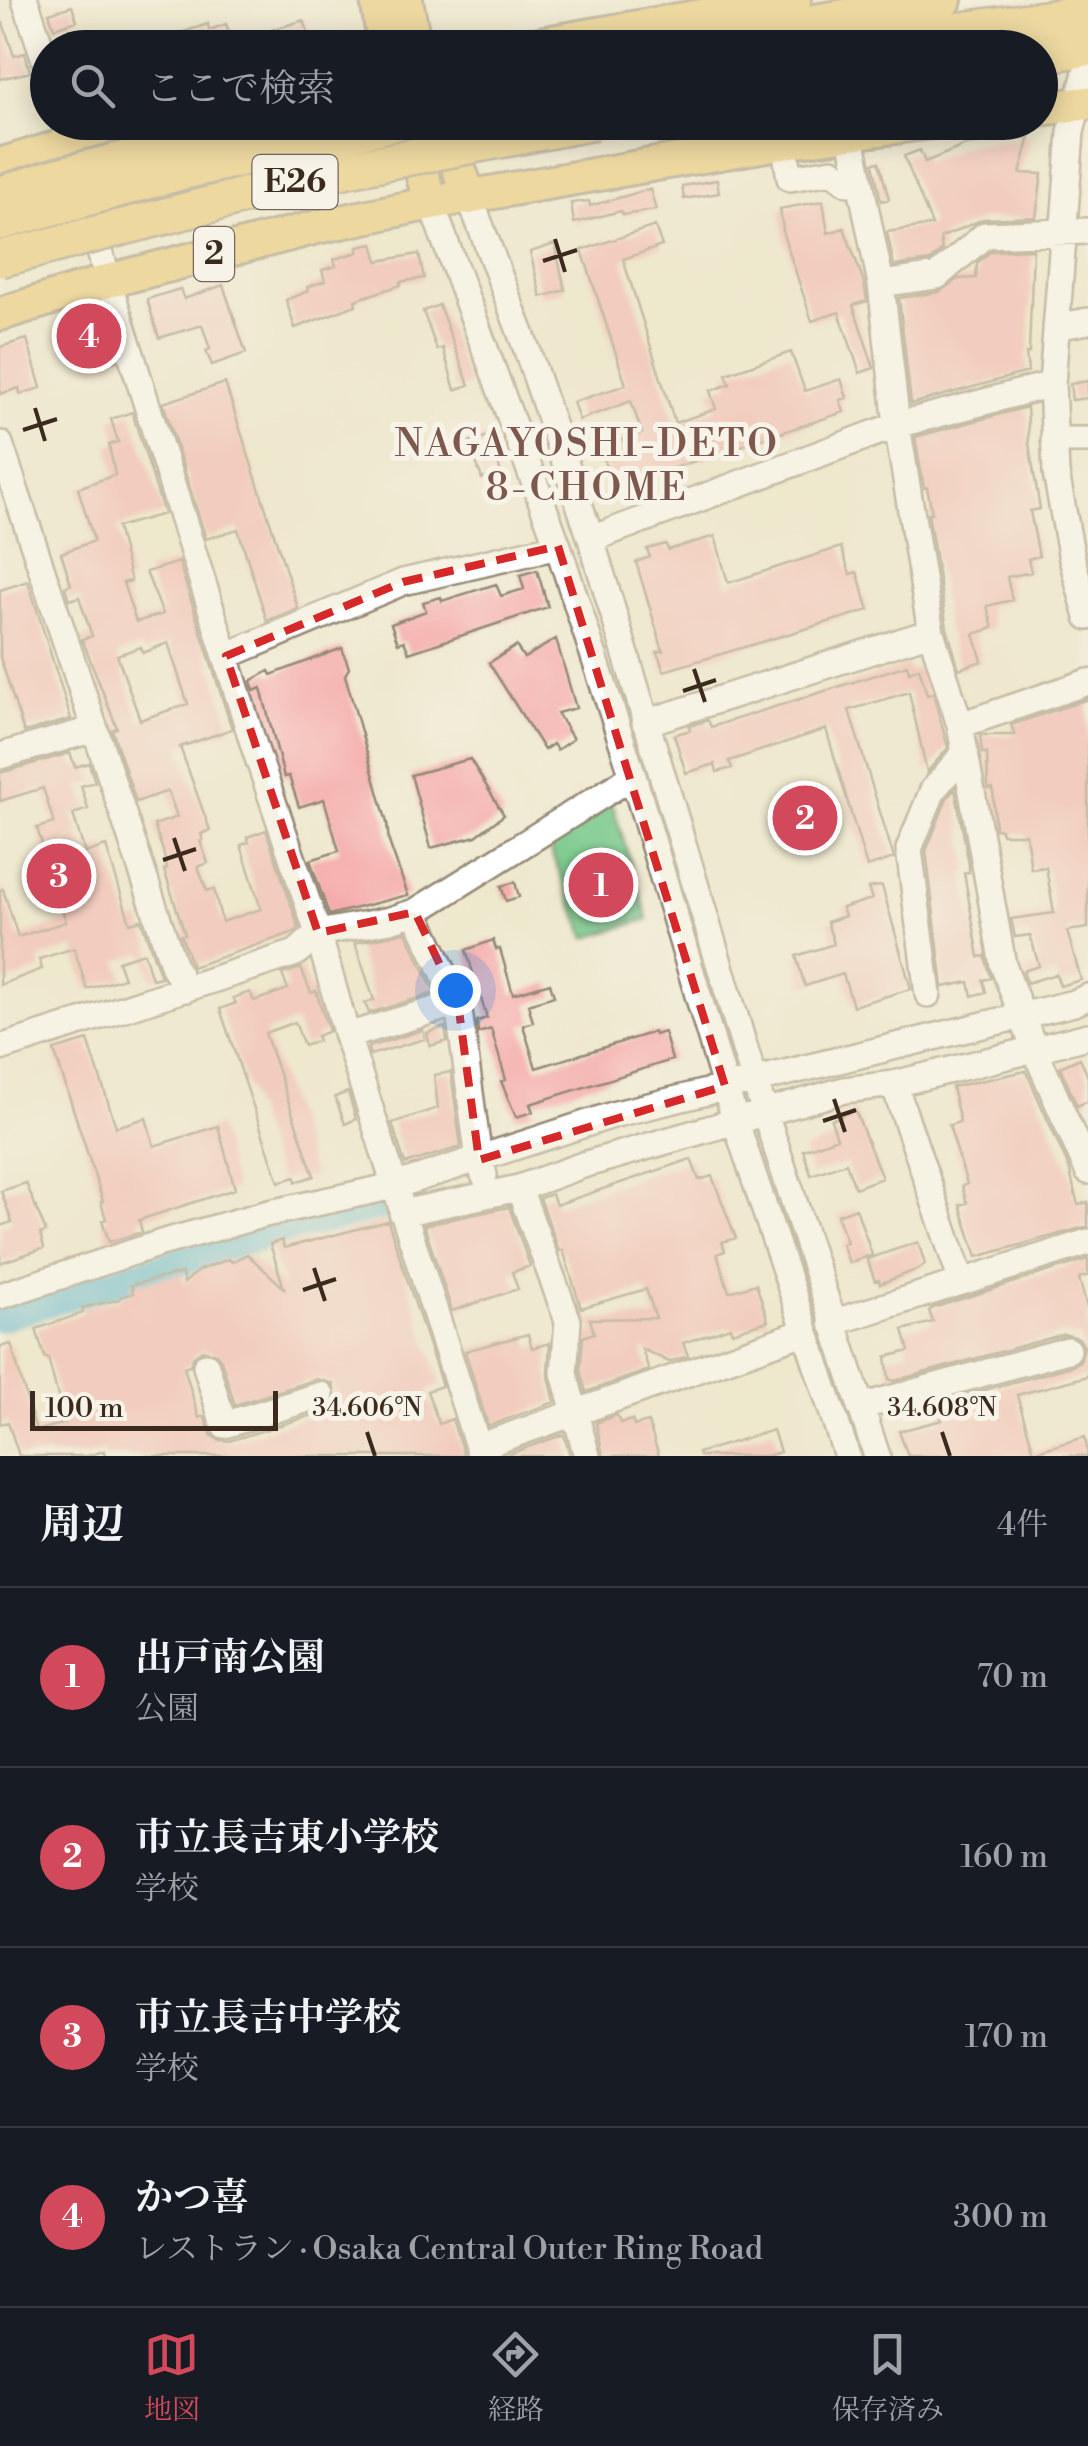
<!DOCTYPE html>
<html lang="ja">
<meta charset="utf-8">
<style>
:root{--surface:#171b24;--page:#242831;--text:#f1f3f6;--muted:#9ea1a6;--line:#363941;--accent:#d1495b}
body{margin:0;font-family:"Libre Bodoni","Noto Serif JP",serif;background:var(--page);color:var(--text)}
.scale{position:absolute;left:30px;bottom:25px;width:248px;box-sizing:border-box;padding-left:10px;border:5px solid #3b2a1e;border-top:0;font-size:28px;line-height:35px;white-space:nowrap;color:#3b2a1e;-webkit-text-stroke:8px #f7f3e8;paint-order:stroke}
.you{position:absolute;left:455px;top:990px;width:35px;height:35px;margin:-25px;border:8px solid #fff;border-radius:50%;background:#1a73e8;box-shadow:0 0 0 15px #1a73e833}
.badge{display:grid;place-items:center;width:65px;height:65px;border-radius:50%;background:var(--accent);color:#fff;font-size:32px;font-weight:700}
.pin{position:absolute;translate:-50% -50%;border:5px solid #fff;box-shadow:0 2px 10px #0006}
.list{margin:0;padding:0;list-style:none}
h2{display:flex;justify-content:space-between;align-items:center;height:130px;margin:0;padding:0 40px;font-size:42px}
h2 small{font-size:32px;font-weight:400;color:var(--muted)}
.list li{display:grid;grid-template-columns:65px 1fr auto;gap:30px;align-items:center;box-sizing:border-box;height:180px;padding:0 40px;border-top:2px solid var(--line)}
.list b{display:block;font-size:38px;white-space:nowrap}
.list p{margin:0;font-size:32px;white-space:nowrap;color:var(--muted)}
.list em{font-size:32px;font-style:normal;color:var(--muted)}
.icon{flex:none;width:55px;height:55px;fill:none;stroke:currentColor;stroke-width:2;stroke-linecap:round;stroke-linejoin:round}
.map{position:relative;flex:none;width:1088px;height:1456px;overflow:hidden}
.search{position:absolute;background:var(--surface);box-shadow:0 5px 25px #0003;left:30px;right:30px;top:30px;height:110px;display:flex;align-items:center;gap:25px;box-sizing:border-box;padding:0 35px;border-radius:55px;color:var(--muted);font-size:38px}
.sheet{height:850px;background:var(--surface)}
nav{display:flex;justify-content:space-around;align-items:center;box-sizing:border-box;height:140px;border-top:2px solid var(--line);background:var(--surface);font-size:28px;color:var(--muted)}
nav a{display:grid;justify-items:center;gap:5px}
nav .on{color:var(--accent)}
.map>svg:first-child{display:block}
.green{fill:#76c88a;stroke:#587954;stroke-width:2.5}
.lines{fill:none;stroke-linecap:round;stroke-linejoin:round}
.river{stroke:#58b8d7;stroke-width:30}
.building{fill:#f5acaa;fill-rule:evenodd}
.minor-casing{stroke:#948976;stroke-width:30}
.major-casing{stroke:#948976;stroke-width:38}
.highway-casing{stroke:#948976;stroke-width:40}
.minor{stroke:#fff;stroke-width:25}
.major{stroke:#ecc569;stroke-width:32}
.highway{stroke:#ecc569;stroke-width:35}
.major-bridge-casing{stroke:#948976;stroke-width:38;stroke-linecap:butt}
.highway-bridge-casing{stroke:#948976;stroke-width:40;stroke-linecap:butt}
.major-bridge{stroke:#ecc569;stroke-width:32}
.highway-bridge{stroke:#ecc569;stroke-width:35}
.marked{fill:none;stroke:#d62828;stroke-width:8;stroke-dasharray:20 12;stroke-linejoin:round}
.ticks{fill:none;stroke:#3b2a1e;stroke-width:4}
.labels{text-anchor:middle;dominant-baseline:central;stroke-width:10;stroke-linejoin:round;paint-order:stroke}
.shield{fill:#f7f3e8;stroke:#73665b;stroke-width:2.5}
.shield-label{font-size:32px;font-weight:bold;fill:#3b2a1e}
.neighbourhood-label{font-size:38px;letter-spacing:2.5px;fill:#7c584f;stroke:#f7f3e8}
.ticks-label{font-size:25px;text-anchor:middle;fill:#3b2a1e;stroke:#f7f3e8;stroke-width:10;stroke-linejoin:round;paint-order:stroke}
</style>
<div class="map">
<svg width="1088" height="1456" viewBox="0 0 1088 1456">
<rect width="100%" height="100%" fill="#f7f3e8"/>
<filter id="ink" filterUnits="userSpaceOnUse"><feTurbulence type="fractalNoise" baseFrequency=".01" numOctaves="2"/><feDisplacementMap in="SourceGraphic" scale="20" xChannelSelector="R" yChannelSelector="G"/><feConvolveMatrix kernelMatrix="1 2 1 2 8 2 1 2 1" color-interpolation-filters="sRGB"/></filter>
<filter id="wash" filterUnits="userSpaceOnUse"><feTurbulence type="fractalNoise" baseFrequency=".0048" numOctaves="4" result="noise"/><feDisplacementMap in="SourceGraphic" scale="40" xChannelSelector="R" yChannelSelector="G"/><feGaussianBlur stdDeviation="2.25" result="paint"/><feColorMatrix in="noise" values="0 0 0 0 0 0 0 0 0 0 0 0 0 0 0 0 0 1.4 0 .05"/><feComposite in="paint" operator="in"/></filter>
<g filter="url(#wash)">
<rect width="100%" height="100%" fill="#eee8cd"/>
<!-- green -->
<path class="green" d="M605,803L613,807L648,919L587,938L546,840Z"/>
<g class="lines">
<!-- river -->
<path class="river" d="M0,1317L278,1231L412,1198"/>
</g>
<g id="blocks">
<!-- building -->
<path class="building" d="M72,6L77,21L54,28L49,13Z
M304,20L313,48H177L174,35L208,24L209,30L226,24L233,42Z
M0,23H3L14,56L25,53L30,72L0,79Z
M1030,137L1020,173L1042,174L1036,217L983,219L940,238L942,250L930,261L894,266L887,232L932,225L904,156L920,150L925,162L966,145Z
M879,162L889,199L881,201L873,163Z
M717,180L719,193L684,199L682,186Z
M650,189L656,210L623,215L621,211L574,223L571,203L589,201L590,206Z
M823,201L828,233L844,228L864,282L867,301L853,305L874,368L860,373L839,312L812,321L784,237L780,209Z
M655,226L662,246L623,259L675,423L716,409L710,391L730,384L726,374L791,352L805,391L841,379L847,398L840,400L844,412L613,488L604,461L616,452L613,443L642,433L631,401L579,420L573,402L626,385L582,250Z
M373,244L378,261L419,254L424,278L400,282L401,285L355,300L356,305L295,328L286,300L308,291L307,287L325,281L322,270L336,266L334,259L358,252V247Z
M555,244L565,290L541,297L530,252Z
M1033,249L1029,353H1026L1028,372L911,404L899,298L939,292L958,279L976,278L977,263L991,251Z
M223,285L246,353L212,365L206,351L210,349L202,325L159,338L147,299L180,289L184,299Z
M439,305L469,385L455,390L443,348L437,350L423,311Z
M95,317L96,320L103,318L116,361L90,369L72,331L76,330L77,323Z
M27,339L41,388L20,394L19,388L0,394V347Z
M1088,381V398L1072,400L1070,384Z
M225,383L298,608L267,621L238,529L206,539L163,403Z
M1027,407L1029,444L1040,509L1030,511L1039,556L1028,559L1031,572L1007,577L1012,600L987,606L993,628L974,634L982,661L959,669L947,628L928,513H932L927,487L924,488L915,437Z
M132,412L164,514L117,527L131,581L123,583L136,622L163,614L146,572L179,562L232,729L180,747L210,830L201,834L203,840L200,841L208,863L198,867L207,891L214,889L222,922L261,909L241,845L249,842L247,837L266,830L299,928L295,932L192,967L181,935L185,934L164,870L167,869L163,851L154,825L177,817L168,791L136,802L112,730L117,728L82,639L92,636L79,597L69,600L65,587L71,584L61,553L94,541L78,488L115,475L109,445L118,442L111,419ZM168,643L188,704L140,720L117,655L141,647L143,653Z
M488,436L501,472L482,479L469,442Z
M715,536L728,583L841,547L850,574L857,572L869,610L664,671L657,652L663,651L636,562L650,557L647,549L666,544L668,550Z
M537,570L548,607L409,653L404,641L398,643L391,624L426,611L423,602L441,597L442,601L496,584L501,596L524,589L520,575Z
M28,581L71,719L24,732L0,657V590Z
M556,639L576,708L557,713L573,739L557,750L553,744L544,750L489,663L516,646L524,658Z
M342,648L349,668L345,675L387,823L389,842L408,895L329,915L310,860L339,851L324,799L299,807L289,776L284,777L261,688L254,691L251,681L269,671L271,675Z
M907,665L909,672L919,668L927,695L933,693L947,744L948,748L927,772L909,692L849,710L894,858L867,867L826,729L729,761L732,768L717,772L715,764L686,773L674,735L690,730L689,726L708,720L711,727Z
M1088,699V928L1067,931L1081,980L1060,986L1056,974L1027,983L1023,971L1039,966L1030,935L1015,937L1011,919L1054,913L1046,867L1031,869L1026,834H1002L1001,829H995L993,788L988,789L987,753H982L980,735H1015L1011,725Z
M70,753L75,767L89,763L95,782L81,786L88,809L73,814L85,853L106,846L130,923L141,920L161,977L152,979L144,953L118,961L124,978L87,989L74,948L39,959L42,969L0,985V890L3,889L18,937L66,922L37,828L54,823L43,788L0,801V773Z
M470,759L504,815L476,836L431,848L411,775Z
M955,789L969,865V872L964,873L979,957L985,956L991,978L983,980L986,992L972,996L969,982L943,987L926,851L947,798Z
M515,882L519,897L506,901L501,886Z
M882,886L911,989L853,1006L843,974L805,986L796,956L834,944L827,922L845,916L842,908L872,899L868,888Z
M406,932L435,993L369,1013L365,1003L374,1000L355,943Z
M493,940L496,949H500L513,994L550,983L554,996L528,1004L533,1022L523,1025L536,1068L654,1032L655,1035L664,1032L672,1060L530,1104L533,1112L516,1117L501,1081L506,1080L491,1029L478,1033L477,1021L487,1018L466,950Z
M301,968L311,993L316,991L329,1031L317,1036L318,1041L304,1046L295,1022L265,1033L314,1176L296,1182L295,1177L279,1182L220,1009L236,1003L233,998L250,992L254,1001L288,989L282,974Z
M445,1027L447,1041L430,1046L427,1033Z
M423,1030L425,1039L370,1055L368,1047Z
M88,1040L116,1127L146,1118L154,1146L218,1126L235,1189L139,1220L142,1232L109,1242L102,1220L106,1219L101,1202L103,1201L54,1050Z
M1080,1058L1088,1077V1101L1077,1106L1060,1067Z
M1026,1071L1069,1168L1078,1205L1088,1202V1226L977,1257L960,1205L967,1203L962,1186L967,1184L949,1125L960,1122L952,1087Z
M451,1072L461,1147L405,1164L392,1123L438,1108L434,1075Z
M348,1092L356,1119L345,1124L335,1097Z
M855,1110L882,1178L855,1188L846,1163L811,1175L803,1150L837,1138L831,1120Z
M691,1159L699,1180L712,1176L736,1238L722,1242L725,1251L717,1254L729,1292L756,1284L768,1321L732,1332L730,1327L683,1343L688,1356L669,1362L642,1349L649,1370L586,1392L580,1371L583,1337L594,1333L590,1319L656,1318L646,1289L581,1308L563,1250L559,1251L540,1198L552,1194L556,1205Z
M26,1183L46,1232L40,1234L44,1248L0,1263V1226L12,1222L1,1191Z
M509,1207L530,1266L512,1272L518,1289L452,1311L424,1225Z
M856,1208L872,1255L849,1263L842,1244L847,1242L837,1215Z
M388,1221L442,1386L427,1391L439,1424L452,1419L464,1456H105L104,1451L87,1456H19L8,1422L0,1424V1347L11,1344L36,1431L65,1423L48,1358H45L36,1329L83,1313L82,1308L120,1299V1297L133,1293L131,1285L182,1273L184,1283L199,1270L229,1259L232,1262L247,1254L284,1288L270,1244L282,1240L284,1248ZM202,1350L216,1354L221,1360L235,1405L317,1379L333,1384L336,1400L326,1411L229,1441L219,1440L212,1436L204,1416L199,1418L184,1367L190,1365L194,1356Z
M918,1242L925,1264L921,1268L880,1284L879,1280L875,1281L867,1259Z
M1088,1259V1275L1079,1278L1088,1311V1376L1017,1395L1034,1452L1085,1437L1088,1456H908L899,1431L942,1420L937,1403L1072,1366L1080,1361L1084,1347L1079,1338L1064,1334L894,1381L889,1379L886,1357L909,1351L903,1330L933,1322L929,1311L933,1308Z
M528,1334L532,1348L550,1343L548,1372L555,1402L488,1426L465,1351Z
M617,1415L620,1423L632,1420L634,1426L648,1422L659,1456H603L596,1423Z
M773,1430L780,1452L767,1456H699L698,1453Z
M564,1435L570,1456H503L559,1436Z"/>
</g>
</g>
<g filter="url(#ink)">
<use href="#blocks" fill-opacity="0" stroke="#948976" stroke-width="2.5"/>
<g class="lines">
<defs>
<path id="minor" d="M25,0L48,69
M1088,64L1071,132L1052,384L1056,473L1072,559L1088,617
M65,122L108,281L256,752L318,933L347,1036L481,1456
M850,132L881,284L897,425L931,632L960,725L1003,965L1034,1048L1088,1171
M784,142L790,178L832,171L848,183L860,181
M461,183L470,198L526,347L591,539L754,1079L877,1456
M431,203L558,546L633,776L736,1123L847,1456
M881,284L937,276L985,235L1088,231
M1056,327L1088,321
M1054,440H1088
M0,444L174,967L186,989
M591,539L897,425L1052,384
M226,656L403,582L558,546
M645,723L931,632
M960,725L1088,682
M0,756L95,729
M415,912L458,1003L479,1160L484,1175
M928,994L909,849L933,790L965,752
M347,1036L458,1003
M0,1048L296,953L318,933L390,920L415,912L633,776
M894,1084L962,1282
M519,1188L568,1321L564,1373L587,1456
M402,1213L519,1188L583,1165L844,1090L894,1084L1088,1036
M0,1296L161,1243L265,1214L394,1186L616,1114L1074,1003L1088,997
M832,1323L1088,1242
M206,1366L224,1425L321,1395
M860,1407L1068,1350
M478,1447L804,1332"/>
<path id="major" d="M377,0L385,48
M406,0L415,48
M517,48L794,0
M646,48L945,0
M1040,109L1088,103
M406,122L431,203
M441,122L470,198
M0,165L72,143L167,122
M0,314L108,281L317,227L431,203L784,142L932,122"/>
<path id="highway" d="M829,48L1088,13
M1040,55L1088,48"/>
</defs>
<!-- minor casing -->
<use href="#minor" class="minor-casing"/>
<!-- major casing -->
<use href="#major" class="major-casing"/>
<!-- highway casing -->
<use href="#highway" class="highway-casing"/>
<!-- minor -->
<use href="#minor" class="minor"/>
<!-- major -->
<use href="#major" class="major"/>
<!-- highway -->
<use href="#highway" class="highway"/>
<defs>
<path id="major-bridge" d="M0,193L56,175L269,122"/>
<path id="highway-bridge" d="M0,222L177,173L398,122
M0,259L348,169L594,122"/>
</defs>
<!-- major-bridge casing -->
<use href="#major-bridge" class="major-bridge-casing"/>
<!-- highway-bridge casing -->
<use href="#highway-bridge" class="highway-bridge-casing"/>
<!-- major-bridge -->
<use href="#major-bridge" class="major-bridge"/>
<!-- highway-bridge -->
<use href="#highway-bridge" class="highway-bridge"/>
</g>
</g>
<!-- marked area -->
<path d="M0 0H1088V1456H0ZM558,546L725,1086L479,1160L458,1003L415,912L318,933L226,656L403,582Z" fill="#eee8cd" fill-opacity=".55" fill-rule="evenodd"/>
<path class="marked" d="M558,546L725,1086L479,1160L458,1003L415,912L318,933L226,656L403,582Z"/>
<!-- ticks -->
<path class="ticks" d="M555,239L565,272M543,261L577,250M35,408L45,441M23,430L57,419M694,669L705,702M683,691L716,680M174,838L185,871M163,860L196,849M834,1099L845,1132M823,1121L856,1110M314,1268L325,1301M303,1290L336,1279M367,1432L375,1456M942,1432L950,1456"/>
<g class="labels">
<!-- shield labels -->
<g class="shield">
<rect x="252.5" y="155" width="85" height="54" rx="8"/>
<rect x="194" y="227" width="40" height="54" rx="8"/>
</g>
<g class="shield-label">
<text x="295" y="182">E26</text>
<text x="214" y="254">2</text>
</g>
<!-- neighbourhood labels -->
<g class="neighbourhood-label">
<text x="587" y="444">NAGAYOSHI-DETO<tspan x="587" dy="44">8-CHOME</tspan></text>
</g>
</g>
<g class="ticks-label">
<text x="367" y="1416">34.606°N</text>
<text x="942" y="1416">34.608°N</text>
</g>
</svg>
<div class="scale">100 m</div>
<div class="you"></div>
<div class="pin badge" style="left:601px;top:885px">1</div>
<div class="pin badge" style="left:805px;top:818px">2</div>
<div class="pin badge" style="left:59px;top:876px">3</div>
<div class="pin badge" style="left:89px;top:336px">4</div>
<div class="search"><svg class="icon" aria-label="search" viewBox="0 0 24 24"><circle cx="10" cy="10" r="6"/><path d="M15 15l6 6"/></svg>ここで検索</div>
</div>
<section class="sheet">
<h2>周辺<small>4件</small></h2>
<ul class="list">
<li><span class="badge">1</span><div><b>出戸南公園</b><p>公園</p></div><em>70 m</em></li>
<li><span class="badge">2</span><div><b>市立長吉東小学校</b><p>学校</p></div><em>160 m</em></li>
<li><span class="badge">3</span><div><b>市立長吉中学校</b><p>学校</p></div><em>170 m</em></li>
<li><span class="badge">4</span><div><b>かつ喜</b><p>レストラン · Osaka Central Outer Ring Road</p></div><em>300 m</em></li>
</ul>
</section>
<nav>
<a class="on"><svg class="icon" aria-label="map" viewBox="0 0 24 24"><path d="M3 6l6-2 6 2 6-2v14l-6 2-6-2-6 2zM9 4v14M15 6v14"/></svg>地図</a>
<a><svg class="icon" aria-label="directions" viewBox="0 0 24 24"><path d="M12 3l9 9-9 9-9-9zM9 14v-3h6M13 9l2 2-2 2"/></svg>経路</a>
<a><svg class="icon" aria-label="saved" viewBox="0 0 24 24"><path d="M7 4h10v16l-5-4-5 4z"/></svg>保存済み</a>
</nav>
